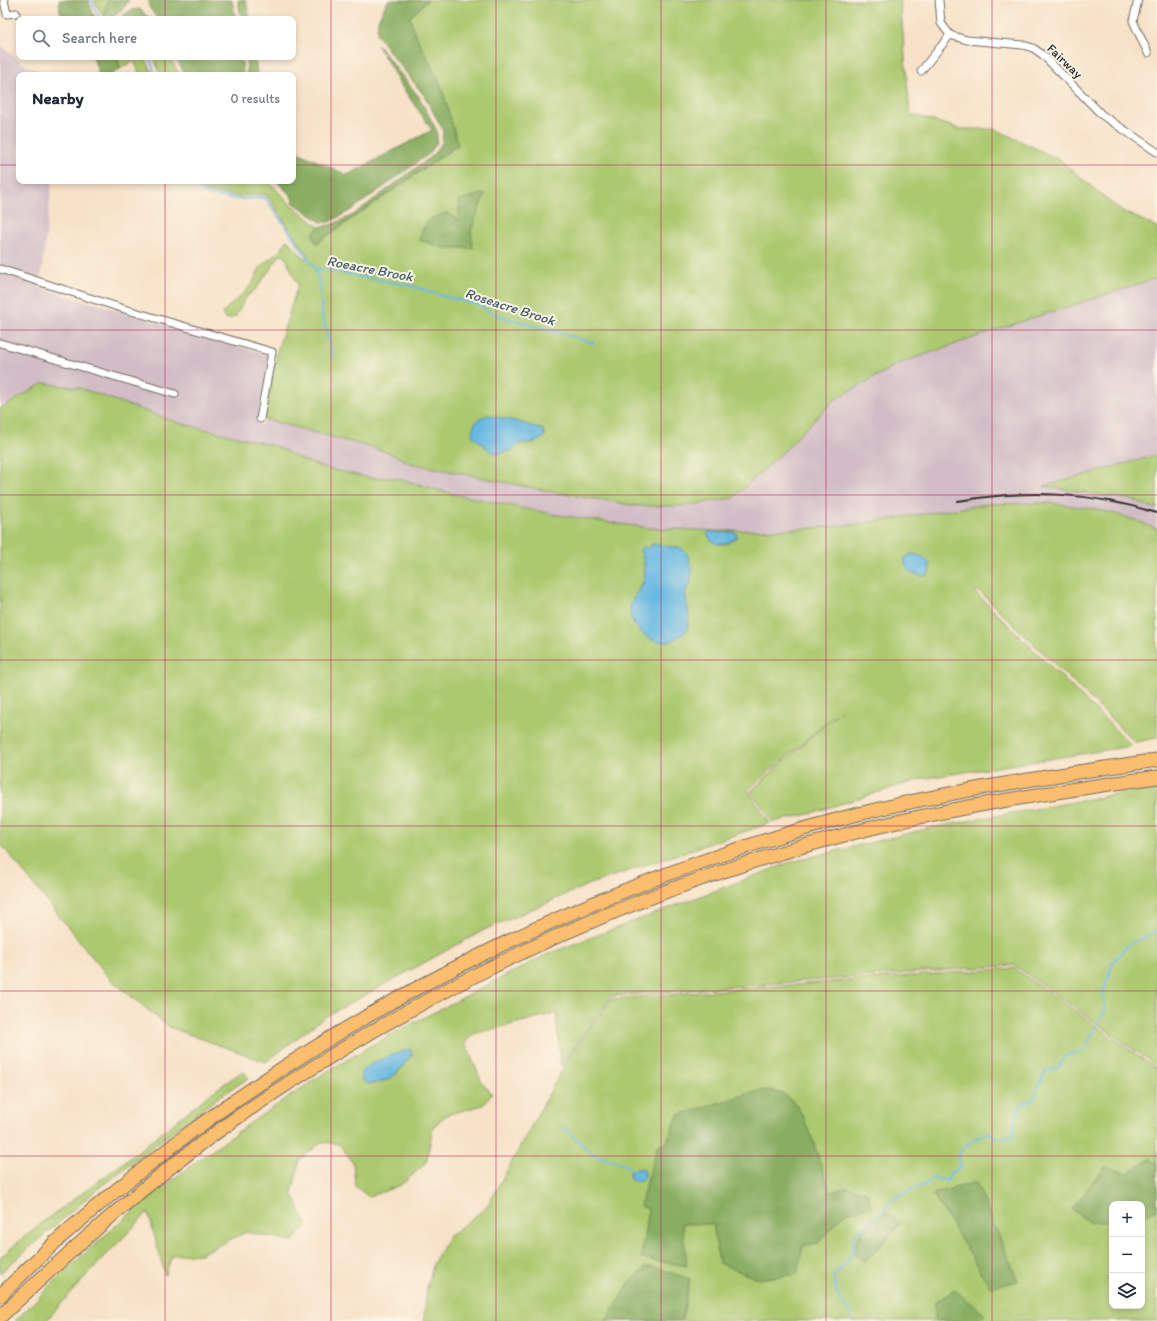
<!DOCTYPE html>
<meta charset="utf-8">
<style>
:root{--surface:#fff;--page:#f2f2f3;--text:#1f2937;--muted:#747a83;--line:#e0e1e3}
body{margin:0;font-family:Itim,sans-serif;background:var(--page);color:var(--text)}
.controls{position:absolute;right:12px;bottom:12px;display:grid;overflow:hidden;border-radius:8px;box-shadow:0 2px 6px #0003}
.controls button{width:36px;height:36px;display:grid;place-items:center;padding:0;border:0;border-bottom:1px solid var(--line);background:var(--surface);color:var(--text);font:20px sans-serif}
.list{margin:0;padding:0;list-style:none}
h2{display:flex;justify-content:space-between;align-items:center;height:52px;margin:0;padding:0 16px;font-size:17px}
h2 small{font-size:13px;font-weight:400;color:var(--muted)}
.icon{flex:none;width:22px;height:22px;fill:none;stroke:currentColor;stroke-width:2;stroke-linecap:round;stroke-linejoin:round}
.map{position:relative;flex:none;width:1157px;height:1321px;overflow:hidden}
.search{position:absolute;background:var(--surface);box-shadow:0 2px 6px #0003;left:16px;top:16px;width:280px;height:44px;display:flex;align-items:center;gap:10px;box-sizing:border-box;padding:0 14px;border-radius:8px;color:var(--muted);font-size:15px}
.panel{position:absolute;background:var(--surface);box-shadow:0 2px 6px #0003;left:16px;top:72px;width:280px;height:112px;border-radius:8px}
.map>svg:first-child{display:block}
.industrial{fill:#d2bdc6}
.green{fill:#acc970;stroke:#6c7a4e;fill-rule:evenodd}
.forest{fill:#89ad62;stroke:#5a6c46}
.water{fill:#67b8e2;stroke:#497286}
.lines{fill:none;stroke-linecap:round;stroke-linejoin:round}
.stream{stroke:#67b8e2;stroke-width:2}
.minor-casing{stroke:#726b62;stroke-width:9}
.motorway-casing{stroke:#726b62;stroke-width:15}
.minor{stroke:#fff;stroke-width:7}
.motorway{stroke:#fabe6e;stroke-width:13}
.rail{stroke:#2b2b2b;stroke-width:2}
.grid{fill:none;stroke:#c2185b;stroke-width:1;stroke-opacity:0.55}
.labels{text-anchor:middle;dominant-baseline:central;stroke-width:4;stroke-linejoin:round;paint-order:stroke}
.street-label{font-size:13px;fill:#2b2b2b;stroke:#fcf5e5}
.water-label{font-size:14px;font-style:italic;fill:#405c6b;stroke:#fcf5e5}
</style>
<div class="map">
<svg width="1157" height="1321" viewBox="0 0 1157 1321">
<rect width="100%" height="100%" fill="#fcf5e5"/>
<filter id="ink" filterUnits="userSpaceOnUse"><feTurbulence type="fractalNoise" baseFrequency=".025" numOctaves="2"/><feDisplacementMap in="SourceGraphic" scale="8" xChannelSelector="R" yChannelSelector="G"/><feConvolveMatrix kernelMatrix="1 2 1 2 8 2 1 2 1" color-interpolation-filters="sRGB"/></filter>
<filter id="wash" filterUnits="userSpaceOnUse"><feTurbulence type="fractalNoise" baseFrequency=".012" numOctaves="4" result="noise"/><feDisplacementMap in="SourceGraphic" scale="16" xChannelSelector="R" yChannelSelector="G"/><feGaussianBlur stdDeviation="0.9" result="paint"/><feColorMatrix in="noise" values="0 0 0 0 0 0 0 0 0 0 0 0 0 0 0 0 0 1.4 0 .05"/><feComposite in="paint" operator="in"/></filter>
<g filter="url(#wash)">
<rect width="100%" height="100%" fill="#f7e2c8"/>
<!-- industrial -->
<path class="industrial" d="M0,45L22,63L45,75H19V181H52L40,287L266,354L270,357L257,424L262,425L264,419L388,452L410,463L553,492L637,506L733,498L783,452L834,400L898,364L1002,328L1157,278V455L1045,486L1132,500L1157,509V529L1133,519L1101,510L1051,503L987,504L851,525L799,529L718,531L649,528L557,515L453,494L396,478H371L328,469L303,460L275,446L179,423L80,388L43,383L0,408Z"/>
<!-- green -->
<path class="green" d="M94,0H108L103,16Z
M428,0H900L910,114L961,129H995L1060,160L1120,210L1157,227V278L1002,328L898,364L834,400L783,452L733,498L683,506H637L553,492L410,463L388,452L264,419L278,348L298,285L285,256L280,255L256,289L247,296L235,317L228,319L223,317V312L244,293L252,284L261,266L281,250L287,240L305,259L307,254L266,194L238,196L208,192L198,186L200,181H268L289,203L319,227L313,234L317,243L458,145L402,25Z
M117,57H140L148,63L152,75H140L134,60L120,69Z
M154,57H169L180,75H160Z
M43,383L80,388L179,423L275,446L303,460L328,469L371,478H396L453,494L557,515L649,528L718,531L799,529L851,525L987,504L1051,503L1101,510L1133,519L1157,529V738L1135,742L978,590L976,593L1132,746L921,779L805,815L773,822L751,791L841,710L748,790L770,823L590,884L484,930L323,1018L266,1062L169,1027L110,979L0,843V409ZM717,532L733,540L725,544H717ZM649,549L690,584L685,593L689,614L635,595L644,580V560L640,550Z
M1157,455V509L1132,500L1044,486Z
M1157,787V1066L1014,965L611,996L561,1066L556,1013L474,1034L465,1042L482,1083L492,1094L483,1105L446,1115L433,1127L426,1163L401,1185L369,1197L355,1186L353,1162L339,1144L321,1142L300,1160L292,1193L307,1225L293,1241L246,1232L200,1254L172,1255L165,1275L148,1212L86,1276L46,1321H15L66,1270L134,1210L193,1164L256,1119L323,1074L384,1038L550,953L791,862L934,827ZM410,1049L412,1054L396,1075L361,1072L373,1063Z
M1014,968L1157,1069V1321H424L427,1288L434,1262L449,1236L487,1207L568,1059L611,999ZM1112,1204H1142V1306H1112Z
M243,1071L249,1078L220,1096L100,1187L0,1273V1258L32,1230L127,1160L214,1091Z"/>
<!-- forest -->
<path class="forest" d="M59,0H88L95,19H65L60,11Z
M108,0H129C124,9 114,19 104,19L103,16Z
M151,0H232L236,19H158L149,7V1Z
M238,0H246L250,19H241Z
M389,0H428L410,17L415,34L441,85L458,145L316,243L313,234L319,227L331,225L353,215L432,156L442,143L443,130L424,95L391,54L377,34L378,20L386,4Z
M140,9L150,19H133L122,16L131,10Z
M377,44L419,97L437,131V142L430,153L353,209L330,222H321L294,203L291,196L276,181H293V150L347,175L432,130L400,84Z
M93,57H117L120,69L111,75H99Z
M175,57H242L243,75H186Z
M246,57H255L257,75H247Z
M485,193L471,231L473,248H444L419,240C425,221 428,217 448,213L458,220L460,200Z
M771,1090L785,1095L797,1105L810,1132L830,1192L848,1187L868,1193L871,1207L845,1213L818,1243L803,1246L797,1274L758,1279L719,1263L713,1224H682L687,1266L641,1258L648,1209L640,1206L658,1145L666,1144L678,1115L758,1091Z
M1150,1158L1157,1165V1209L1142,1216V1204H1112V1222H1089L1072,1209L1105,1167L1127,1173Z
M976,1182L1018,1281L990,1287L933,1194Z
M885,1211L900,1224L866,1262L854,1255L858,1237L865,1227Z
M653,1267L690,1279L682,1321H606L629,1283L645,1268Z
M955,1290L985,1315L976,1321H935V1302Z"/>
<!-- water -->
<path class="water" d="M488,415L519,422L543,430L545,436L536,442L519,444L511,451L494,454L472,435C473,422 477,419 488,415Z
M709,532H717L719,533L732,532L736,533L737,537C731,542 725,544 717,544L710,539L707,534Z
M652,544L681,548L688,555L692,571L690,584L685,593L689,614L688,629C683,633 677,639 671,641C654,647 629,628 630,610C630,598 642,590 644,580C646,570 644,559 640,550L643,546L649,549Z
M913,554L923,557L930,564L929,573L925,576L917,575L908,571L905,564V557Z
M410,1049L412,1054C398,1072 392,1083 367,1084L361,1079V1072C373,1060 394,1054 410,1049Z
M638,1169H643L645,1172V1176L639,1181H633L630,1179L629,1173L632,1170Z"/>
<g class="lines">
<!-- stream -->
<path class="stream" d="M91,0L100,19
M145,57L151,61L155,75
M198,181L195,186L208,195L240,199L265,197L315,268L412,286L442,296L477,304L496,315L594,343
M315,268L320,286L322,315L333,357
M562,1128L566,1129L589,1151L595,1155L623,1164L632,1170
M850,1321C853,1307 844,1309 839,1299C836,1292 835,1284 833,1276L847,1263L852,1253L855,1234L881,1213L892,1200L913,1189L922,1186L934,1178L947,1181L951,1172L962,1167L957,1159C961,1147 977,1136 989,1132C995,1141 1005,1137 1014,1136C1013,1120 1016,1117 1023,1103L1033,1100L1045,1072L1059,1067L1065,1056L1084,1050L1105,1010L1104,992L1112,963L1127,946L1157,931"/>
</g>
</g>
<g filter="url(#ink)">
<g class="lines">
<defs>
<path id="minor" d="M4,0L7,14L16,13
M939,0L941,23L950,35L967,40L1023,45L1033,48L1043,55L1102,115L1157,152
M1138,0L1133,21L1148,53
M921,71L950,35
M0,269L121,308L272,352L260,419
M0,343L175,394"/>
<path id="motorway" d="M0,1296C20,1276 40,1256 61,1237C101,1201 145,1167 188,1134C384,989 607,881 843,818C946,791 1051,776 1157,760
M0,1317C74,1247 151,1178 235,1119C421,990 628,891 848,834C950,807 1053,792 1157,777"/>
</defs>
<!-- minor casing -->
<use href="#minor" class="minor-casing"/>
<!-- motorway casing -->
<use href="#motorway" class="motorway-casing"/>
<!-- minor -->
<use href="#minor" class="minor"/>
<!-- motorway -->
<use href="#motorway" class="motorway"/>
<!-- rail -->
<path class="rail" d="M958,501C1027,489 1089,492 1157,513"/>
</g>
</g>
<!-- grid -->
<path class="grid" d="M165,0V19M331,0V1321M496,0V1321M661,0V1321M826,0V1321M992,0V1321M165,57V75M0,165H19M293,165H1157M165,181V1321M0,330H1157M0,495H1157M0,660H1157M0,826H1157M0,991H1157M0,1156H1157"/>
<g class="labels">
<!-- street labels -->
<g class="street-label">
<text transform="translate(1065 61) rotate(44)">Fairway</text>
</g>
<!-- water labels -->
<g class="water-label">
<text transform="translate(370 269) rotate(11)">Roeacre Brook</text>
<text transform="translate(510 307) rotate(18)">Roseacre Brook</text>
</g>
</g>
</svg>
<div class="controls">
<button>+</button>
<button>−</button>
<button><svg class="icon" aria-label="layers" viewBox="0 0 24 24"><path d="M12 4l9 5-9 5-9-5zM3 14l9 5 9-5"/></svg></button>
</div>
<div class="search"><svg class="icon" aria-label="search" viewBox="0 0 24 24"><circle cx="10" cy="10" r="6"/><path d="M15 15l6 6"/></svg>Search here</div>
<section class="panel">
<h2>Nearby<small>0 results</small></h2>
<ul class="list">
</ul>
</section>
</div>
